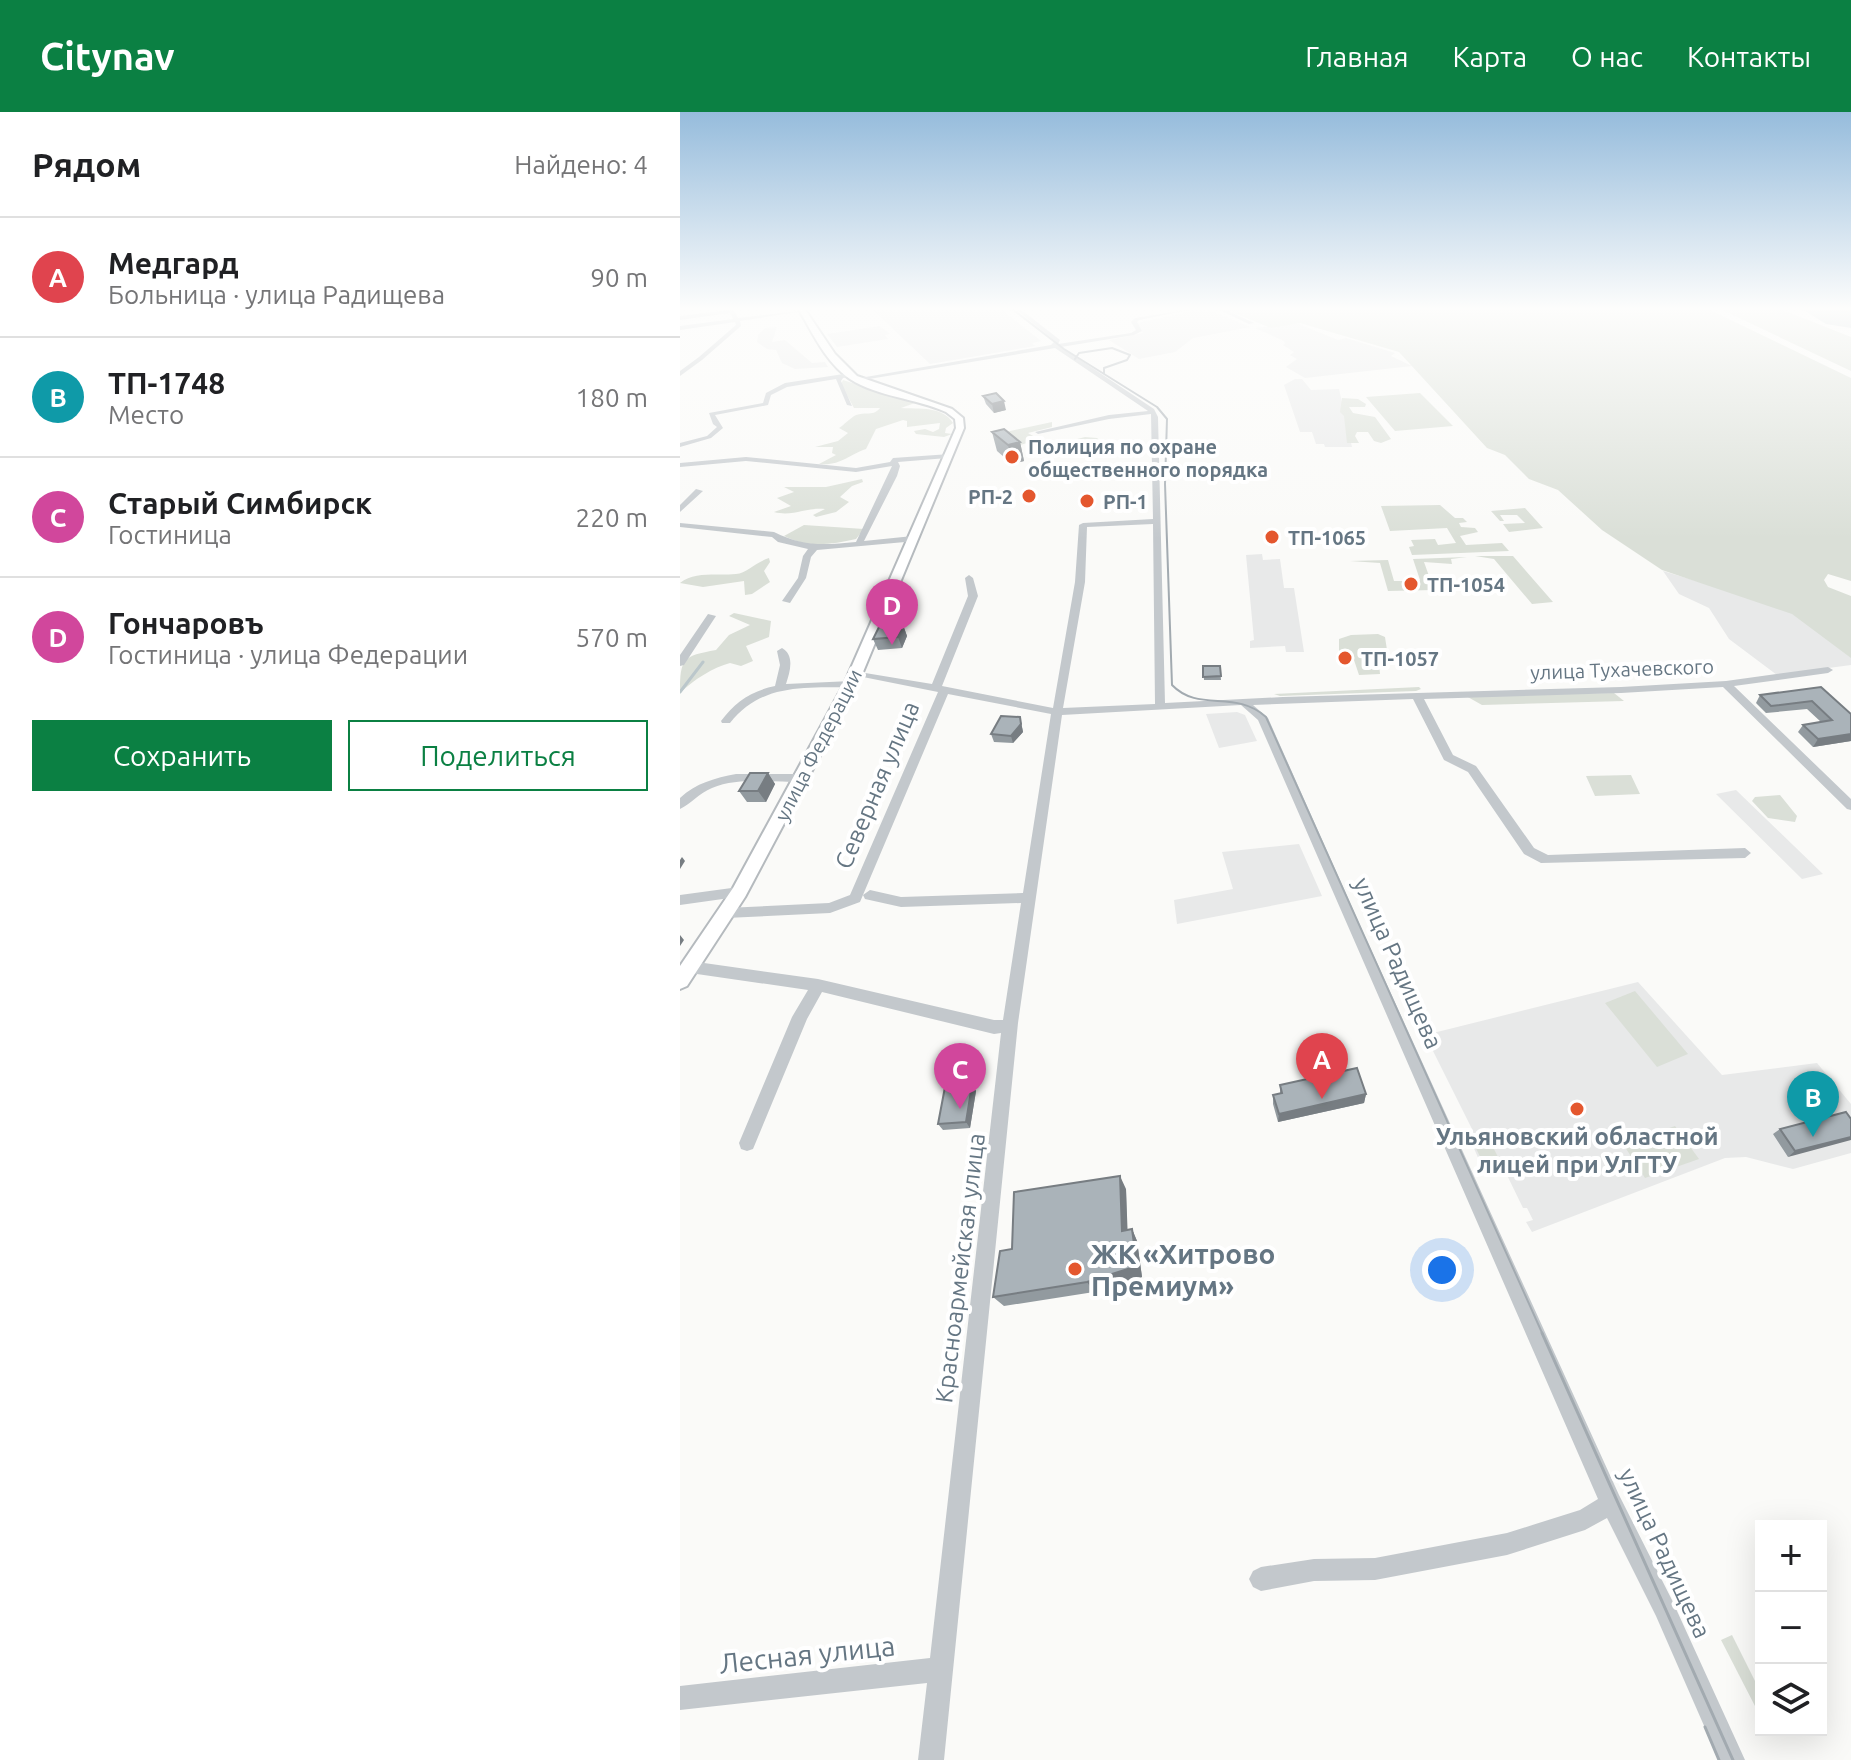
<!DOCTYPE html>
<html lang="ru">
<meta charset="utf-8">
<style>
:root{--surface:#fff;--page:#f6f6f6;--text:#202124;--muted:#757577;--line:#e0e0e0;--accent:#0b8043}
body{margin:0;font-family:Ubuntu,sans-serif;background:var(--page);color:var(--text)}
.controls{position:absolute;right:24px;bottom:24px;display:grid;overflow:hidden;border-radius:0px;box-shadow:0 8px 32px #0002}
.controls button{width:72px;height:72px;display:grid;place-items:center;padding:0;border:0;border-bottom:2px solid var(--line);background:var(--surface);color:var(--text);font:40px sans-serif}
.you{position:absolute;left:762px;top:1158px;width:28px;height:28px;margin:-20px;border:6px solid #fff;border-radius:50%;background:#1a73e8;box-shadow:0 0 0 12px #1a73e833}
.badge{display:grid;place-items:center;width:52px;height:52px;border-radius:50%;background:var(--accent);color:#fff;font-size:26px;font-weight:700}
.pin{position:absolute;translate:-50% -66px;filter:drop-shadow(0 2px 4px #0008)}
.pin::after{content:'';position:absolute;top:42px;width:28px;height:24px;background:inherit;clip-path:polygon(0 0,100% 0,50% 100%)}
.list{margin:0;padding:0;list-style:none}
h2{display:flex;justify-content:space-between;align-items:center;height:104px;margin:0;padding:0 32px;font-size:34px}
h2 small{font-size:26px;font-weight:400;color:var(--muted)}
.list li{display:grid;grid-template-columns:52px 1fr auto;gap:24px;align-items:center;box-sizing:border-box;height:120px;padding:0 32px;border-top:2px solid var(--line)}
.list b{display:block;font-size:30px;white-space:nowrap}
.list p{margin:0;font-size:26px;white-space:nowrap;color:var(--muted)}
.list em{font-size:26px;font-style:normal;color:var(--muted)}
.actions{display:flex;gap:16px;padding:24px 32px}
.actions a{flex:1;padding:18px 0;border:2px solid var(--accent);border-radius:0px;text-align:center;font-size:28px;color:var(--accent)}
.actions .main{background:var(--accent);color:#fff}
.icon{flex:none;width:44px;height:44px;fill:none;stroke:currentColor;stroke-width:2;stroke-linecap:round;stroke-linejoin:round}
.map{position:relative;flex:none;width:1171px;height:1648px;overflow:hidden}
header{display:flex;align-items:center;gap:48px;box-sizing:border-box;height:112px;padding:0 40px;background:var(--accent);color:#fff}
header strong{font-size:38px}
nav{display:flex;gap:44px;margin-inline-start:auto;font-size:28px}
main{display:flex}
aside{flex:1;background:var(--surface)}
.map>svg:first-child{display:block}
.built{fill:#e8e9e9}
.green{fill:#dadfd7}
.water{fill:#bbc7cb}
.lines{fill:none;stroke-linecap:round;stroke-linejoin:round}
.stream{stroke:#bbc7cb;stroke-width:3}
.major-casing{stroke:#b5babe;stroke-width:4}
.minor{fill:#c3c8cc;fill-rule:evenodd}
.major{fill:#fff;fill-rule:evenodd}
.tram-far1{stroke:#a2aab0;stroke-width:2}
.tram{stroke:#a2aab0;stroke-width:3}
.wall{fill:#929a9f}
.shaded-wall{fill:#777d82}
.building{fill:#aab3b9;stroke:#777d82;stroke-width:2}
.poi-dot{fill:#e4572e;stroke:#fff;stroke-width:3}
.labels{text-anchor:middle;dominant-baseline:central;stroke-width:8;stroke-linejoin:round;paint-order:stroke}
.far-poi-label{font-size:20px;font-weight:bold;fill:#657683;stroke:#fff;text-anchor:start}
.far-street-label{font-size:20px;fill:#657683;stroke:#fff}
.street-label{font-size:24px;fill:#657683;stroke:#fff}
.poi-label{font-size:24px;font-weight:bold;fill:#657683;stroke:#fff}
.near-poi-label{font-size:28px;font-weight:bold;fill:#657683;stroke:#fff;text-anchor:start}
.near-street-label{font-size:28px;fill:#657683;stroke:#fff}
</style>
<header>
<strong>Citynav</strong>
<nav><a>Главная</a><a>Карта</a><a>О нас</a><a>Контакты</a></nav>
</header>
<main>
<aside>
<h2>Рядом<small>Найдено: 4</small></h2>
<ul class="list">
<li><span class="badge" style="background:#e0444e">A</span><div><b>Медгард</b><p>Больница · улица Радищева</p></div><em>90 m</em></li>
<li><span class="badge" style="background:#0f9aa8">B</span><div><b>ТП-1748</b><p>Место</p></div><em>180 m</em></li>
<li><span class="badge" style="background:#d1479c">C</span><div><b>Старый Симбирск</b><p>Гостиница</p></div><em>220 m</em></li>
<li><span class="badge" style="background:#d1479c">D</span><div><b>Гончаровъ</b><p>Гостиница · улица Федерации</p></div><em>570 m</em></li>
</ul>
<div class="actions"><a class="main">Сохранить</a><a>Поделиться</a></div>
</aside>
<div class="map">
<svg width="1171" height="1648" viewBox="0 0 1171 1648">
<rect width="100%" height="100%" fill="#fafaf8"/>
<!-- built -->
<path class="built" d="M191,196H320L361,229L352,231L355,234L250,252Z
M525,196L570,215L513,226L495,240L459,247L429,228L463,221L457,211Z
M616,211L658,228L666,226L715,241L711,244L732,254L625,266L606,255L617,247L610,243L614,240L603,233L605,232L604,229L575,216Z
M200,214L210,222L205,223L208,227L157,235L147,222Z
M97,215L92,230L105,228L132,251L145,250L148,255L115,257L102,251L96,238L87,237L77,230L78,223L85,216Z
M615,267H622L631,278L659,277L672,335H645L644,332H636L632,320H620L604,273Z
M582,442L583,448L600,447L604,476H614L624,540H606L605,534L570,536V529L574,528L566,443Z
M983,459L1119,500L1171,538V553L1097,563L1049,527L1029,496L999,482Z
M557,600L565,603L577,629L539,636L526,602Z
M1056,678L1143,762L1122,767L1036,682Z
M619,732L642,784L497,812L494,788L553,777L542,740Z
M958,870L1042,963L1137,951L1171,992V1041L1113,1057L1066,1045L1045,1046L852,1120L846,1110L853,1108L847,1096H843L825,1059L806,1064L789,1025L792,1017L745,923Z"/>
<!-- green -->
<path class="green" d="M542,196H1026L1171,266V469L1148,462L1144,468L1148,475L1171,484V546L1112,502L982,458L922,418L878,378L849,367L825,343L807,336L719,240L620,211L591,216Z
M1038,196H1098L1171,225V259Z
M163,268L235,291L221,296C239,297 263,294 273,311L266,316L265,321L272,322L264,325L236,322L234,319L245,317L253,320L259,317L260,311L227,315V309L223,308L196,317L186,337C168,343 161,354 139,352L156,343L152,341L153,335H135L158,329L168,321L159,316C164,313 170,306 176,303C187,299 193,305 200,296H174L161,272Z
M740,281L773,314L715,319L686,285Z
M662,286L678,287L686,292L685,295H669L673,301L695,305L711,327L701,331L694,329L688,320H677L675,324L679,331H667L664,304L660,300Z
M372,310V315L348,321L370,334L405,325L417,326L434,341L425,344L406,335L372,344L355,329L336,334L321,321Z
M182,367L183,370L172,374L160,385L169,390L156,400L136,405L133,403L145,397C126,395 113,405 94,400L111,394L97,386L114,380L104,375H146Z
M760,393L775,406H783L787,410L779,411L781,415L795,416L798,420L780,424L786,433L822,431L829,439L732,443L729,435L734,434L731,428L755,427L758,433L776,431L767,416L710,419L701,394Z
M845,396L863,416L829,420L823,412L845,411L837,403H820L824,409H820L811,399Z
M124,413L184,417L176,427C150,433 128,436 104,424Z
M795,444H833L873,490L852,492L814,447Z
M787,445L771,447L772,452L744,450L754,478L708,479L700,451L670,449L708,448L714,469H725L728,476H736L734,468H740L733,447Z
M89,446L90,450L84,459L90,470L72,482L65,483L64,469L23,475L0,471C15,459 37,464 56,462C67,461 76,450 89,446Z
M54,501L91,509L89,525L66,534L73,549L61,554L50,551C34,555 13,568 0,581C0,546 3,544 36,538L49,523L70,513L49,504Z
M698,522L705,525L709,551L699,552L700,562L679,563L672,542L659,540V527L671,523Z
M739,575L741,577L736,579L600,584L594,582Z
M934,581L944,589L802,593L786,584Z
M951,663L960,682L915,684L906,664Z
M1100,683L1117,704L1115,710L1088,706L1072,689L1075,685Z
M955,879L1008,942L977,955L925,891Z
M995,1014L1019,1047L965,1066L943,1032Z
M806,1021L822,1053L806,1057L791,1026Z
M1052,1523L1081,1581V1594L1076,1596L1041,1528Z"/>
<!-- water -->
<path class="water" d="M1120,196H1171V216L1146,212Z"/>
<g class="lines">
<!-- stream -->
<path class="stream" d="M0,580L23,550"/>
<defs>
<path id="major" d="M118,196H124L155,242L177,264L272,297L283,306L284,316L178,572L65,785L7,874L0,877V854L53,776L164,572L276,316L275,307L266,300C235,286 198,285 170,267C146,251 132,220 118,196Z"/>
</defs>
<!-- major casing -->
<use href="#major" class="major-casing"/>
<!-- minor -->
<path class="minor" d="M47,196H53L58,206L144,196L60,209L61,214L22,248L0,264V259L19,245L56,213L55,210L0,218V214L53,207L50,201L0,208V204L48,198Z
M334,196H339L380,228L378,232L451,221L456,218L451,210L455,206L519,196L459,208L457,210L462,219L454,223L381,235L474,297L478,305L485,591L603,585L941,575L1046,569L1148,555L1153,558L1148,561L1054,574L1171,687V698L1167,697L1043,575L941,581L744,587L773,643L796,654L854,736L868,743L1065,736L1071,741L1065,746L861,751L844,742L788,660L764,648L733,587L573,593L588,606L683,820L939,1383L992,1488L1065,1648H1039L976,1504L927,1406L905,1418L827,1443L695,1468L634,1469L581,1479L573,1475L569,1467L573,1459L581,1455L634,1447L695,1446L827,1421L900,1398L918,1387L578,608L561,593L382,603L338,911L264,1648H238L247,1571L0,1598V1574L250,1546L321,921L314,922L142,880L127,907L73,1037L67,1039L61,1037L59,1031L112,905L128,878L10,861L5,859L3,855L5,851L10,849L138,867L314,908H323L341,791L221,795L185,787L183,783L190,778L221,785L343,781L371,602L268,582L180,790L150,801L46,806L39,801L46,796L149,791L170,783L258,580L173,563V559L252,572L288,484L285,466L289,463L293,466L298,484L262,574L373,596L395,470L399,413L403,411L473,407L471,302L429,307L358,322L355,320L429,303L468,299L375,236L177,269L174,267L371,233L375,229ZM473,412L475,592L383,596L405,470L407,415Z
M535,196H542L574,211L569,212Z
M170,261L172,264L163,266L161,269L172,294L167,293L156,267L107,275L91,283L88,293L35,303L43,316L31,326L0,335V331L27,324L37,315L33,312L29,301L83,291L86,281L105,271Z
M270,342L267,346L218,350L220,354L217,364L184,429L233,424L236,425V429L137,438L131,445L126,466L110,491L102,489L118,466L123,444L128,437L98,430L92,425L0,415V411L94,420C124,435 144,433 176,430L212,354L176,360L66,349L0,355V351L66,345L176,356L210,350L213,346Z
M16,377L23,379L0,400V393Z
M28,502L36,504L4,553L0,554V543Z
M102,536C115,543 110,560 106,572L171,569L176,572L171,575C124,576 82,571 50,611H42L41,609C55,590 71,579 95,574L100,553L97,539Z
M56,662H122L128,666L122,670C93,670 59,665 32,676C19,681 11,692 0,697V686C16,671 35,666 56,662Z
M59,775L64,776L66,780L64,784L0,793V783Z"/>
<!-- major -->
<use href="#major" class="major"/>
<!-- tram-far1 -->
<path class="tram-far1" d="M331,196L384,237L477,295L487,307L485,372L492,573C519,601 555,577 586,605L863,1223
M395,247L399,241L432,236L450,243L447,248L424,256V262"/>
<!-- tram -->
<path class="tram" d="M862,1221L1053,1648
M1025,1615L1039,1648"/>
</g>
<!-- wall -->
<path class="wall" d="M303,284L326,298L314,301L306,292Z
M312,320L340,330L344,349L332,352L317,339Z
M223,513L227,524L222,536L198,538L193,527Z
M523,554H540L541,568H524Z
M1141,575L1171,602V629L1133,635L1118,620L1123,613L1141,610L1127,597L1086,601L1076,591L1080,583Z
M340,605L343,620L333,631L314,630L311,622Z
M88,661L95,672L86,690H67L59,679Z
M292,973L296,979L290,1016L263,1018L258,1012Z
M600,973L686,982L684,991L598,1010L593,992V983L600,981Z
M1171,1007L1108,1045L1093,1022L1100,1017Z
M446,1077L447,1118L452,1117L457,1129L462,1165L414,1180L324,1194L313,1185L332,1137Z"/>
<!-- shaded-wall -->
<path class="shaded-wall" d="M324,289L326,298L314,301L312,292Z
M340,330L344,349L332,352L328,333Z
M223,513L227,524L222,536L218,525Z
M340,605L343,620L333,631L331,624Z
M1171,622V629L1133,635L1138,627Z
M88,661L95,672L86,690L78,679Z
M2,745L5,749L0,757V748Z
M0,823L4,828L0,834Z
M292,973L296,979L290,1016L286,1010Z
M686,982L684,991L598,1010L599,1002Z
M1171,1025V1028L1108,1045L1115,1039Z
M440,1064L446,1077L448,1130L442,1119Z
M452,1117L457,1129L462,1165L414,1180L407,1170Z"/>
<!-- building -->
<path class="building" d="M316,281L324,289L312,292L303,284Z
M324,317L340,330L328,333L312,320Z
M223,513L218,525L193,527L199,515Z
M523,554H540L541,564L523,565Z
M1141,575L1171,602V622L1138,627L1123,613L1152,608L1132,589L1091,594L1080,583Z
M321,604L340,605L341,612L331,624L311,622Z
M70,661H88L78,679H59Z
M677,956L686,982L599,1002L593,983L602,981L600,973Z
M292,973L286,1010L258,1012L265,975Z
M1166,1000L1171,1007V1025L1115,1039L1100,1017Z
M440,1064L442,1119L452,1117L457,1154L407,1170L313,1185L320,1139L332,1137L334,1080Z"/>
<!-- sky -->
<linearGradient id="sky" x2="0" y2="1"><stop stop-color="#96bcdc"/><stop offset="0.46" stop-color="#fdfdfc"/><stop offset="1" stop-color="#fdfdfc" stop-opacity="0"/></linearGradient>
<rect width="1171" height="427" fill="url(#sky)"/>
<!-- markers -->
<g class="poi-dot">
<circle cx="332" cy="345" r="8"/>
<circle cx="349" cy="384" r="8"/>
<circle cx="407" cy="389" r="8"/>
<circle cx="592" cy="425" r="8"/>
<circle cx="731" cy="472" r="8"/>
<circle cx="665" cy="546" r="8"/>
<circle cx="897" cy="997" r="8"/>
<circle cx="395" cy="1157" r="8"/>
</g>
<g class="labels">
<!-- far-poi labels -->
<g class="far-poi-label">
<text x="348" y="334">Полиция по охране<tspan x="348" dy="23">общественного порядка</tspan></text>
<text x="333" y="384" text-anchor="end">РП-2</text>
<text x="423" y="389">РП-1</text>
<text x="608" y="425">ТП-1065</text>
<text x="747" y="472">ТП-1054</text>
<text x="681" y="546">ТП-1057</text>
</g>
<!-- far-street labels -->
<g class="far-street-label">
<text transform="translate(942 557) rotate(-2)">улица Тухачевского</text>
<text transform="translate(138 633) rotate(-63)">улица Федерации</text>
</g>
<!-- street labels -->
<g class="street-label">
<text transform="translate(197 673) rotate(-67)">Северная улица</text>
<text transform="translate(718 851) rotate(66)">улица Радищева</text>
<text transform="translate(280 1156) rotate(-83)">Красноармейская улица</text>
<text transform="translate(985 1441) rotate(65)">улица Радищева</text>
</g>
<!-- poi labels -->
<g class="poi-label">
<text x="897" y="1024">Ульяновский областной<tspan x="897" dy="28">лицей при УлГТУ</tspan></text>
</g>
<!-- near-poi labels -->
<g class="near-poi-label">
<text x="411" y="1141">ЖК «Хитрово<tspan x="411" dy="32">Премиум»</tspan></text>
</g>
<!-- near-street labels -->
<g class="near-street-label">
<text transform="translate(127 1542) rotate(-6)">Лесная улица</text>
</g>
</g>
</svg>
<div class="controls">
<button>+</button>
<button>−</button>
<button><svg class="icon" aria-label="layers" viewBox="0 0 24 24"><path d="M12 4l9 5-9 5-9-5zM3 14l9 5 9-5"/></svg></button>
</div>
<div class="you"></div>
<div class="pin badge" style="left:642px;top:987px;background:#e0444e">A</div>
<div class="pin badge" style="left:1133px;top:1025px;background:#0f9aa8">B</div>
<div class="pin badge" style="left:280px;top:997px;background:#d1479c">C</div>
<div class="pin badge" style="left:212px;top:533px;background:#d1479c">D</div>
</div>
</main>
